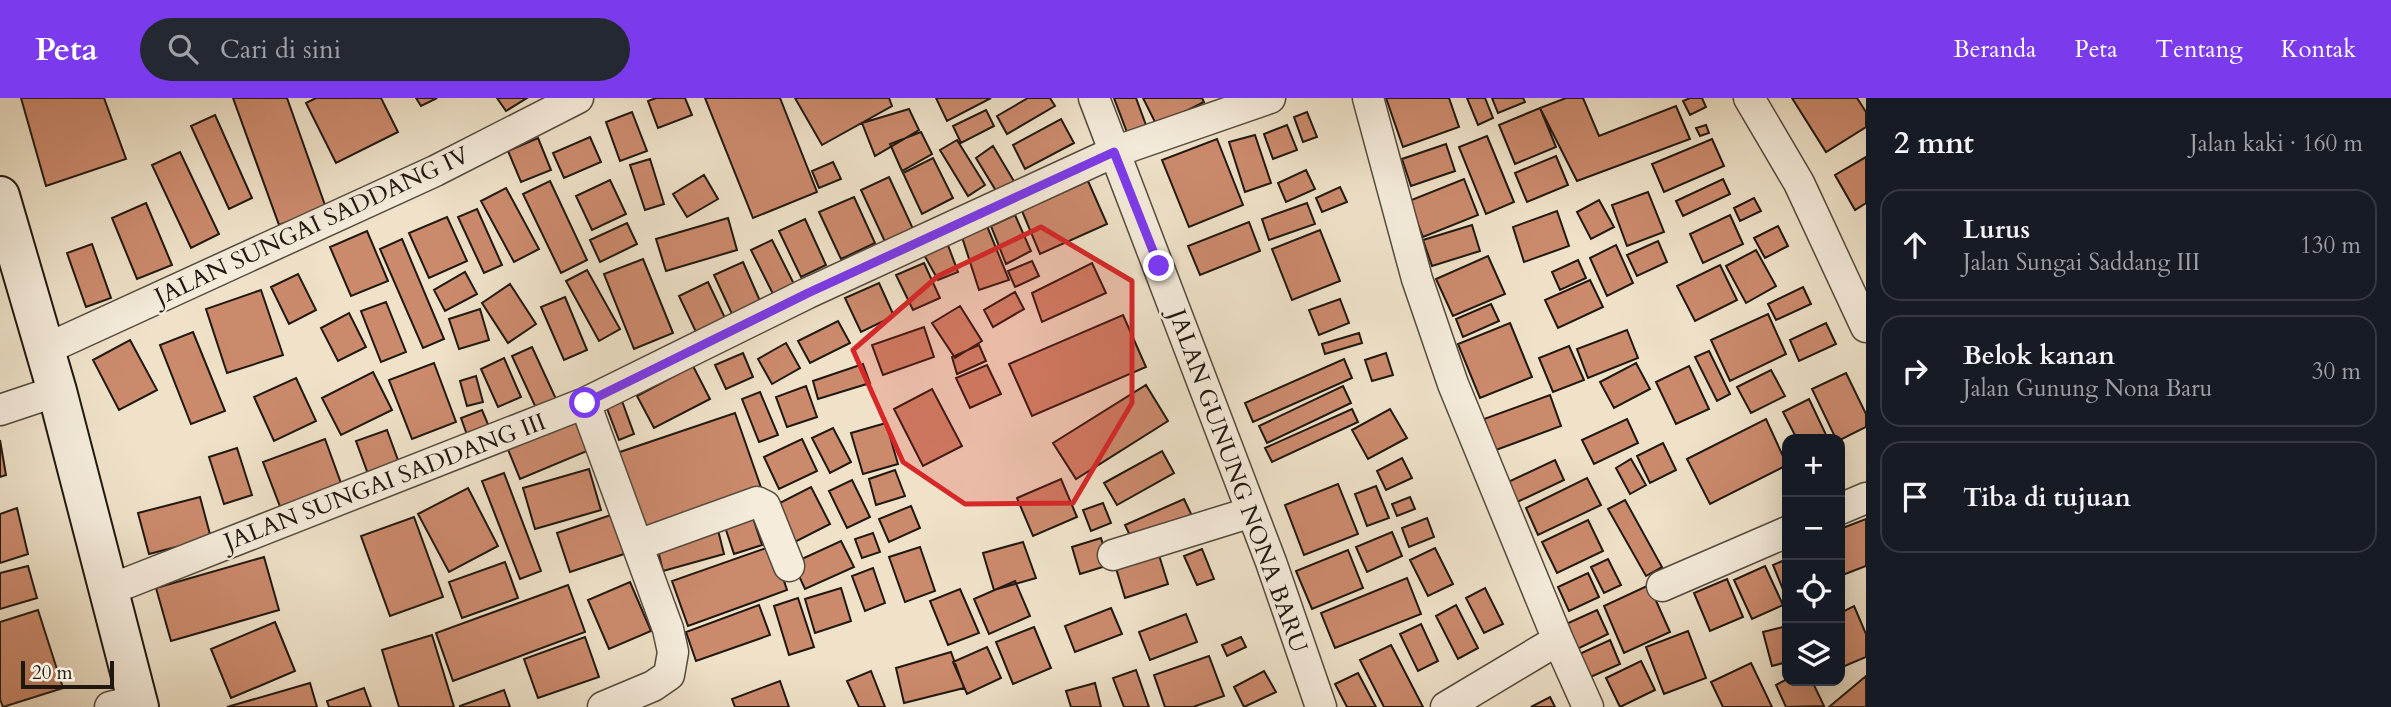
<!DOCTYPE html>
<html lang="id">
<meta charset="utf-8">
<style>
:root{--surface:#171b24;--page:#242831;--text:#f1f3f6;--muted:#9ea1a6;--line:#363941;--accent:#7c3aed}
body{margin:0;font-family:Cardo,serif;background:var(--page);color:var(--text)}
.controls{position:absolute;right:21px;bottom:21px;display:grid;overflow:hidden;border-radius:14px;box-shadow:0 7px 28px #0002}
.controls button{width:63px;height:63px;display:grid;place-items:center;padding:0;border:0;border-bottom:2px solid var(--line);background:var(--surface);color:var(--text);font:35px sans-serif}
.scale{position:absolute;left:21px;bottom:18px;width:93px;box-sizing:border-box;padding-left:7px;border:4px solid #201810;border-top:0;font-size:19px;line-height:24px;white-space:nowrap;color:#201810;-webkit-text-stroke:5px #f5ecdc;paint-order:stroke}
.stop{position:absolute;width:21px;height:21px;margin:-16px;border:5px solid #7c3aed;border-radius:50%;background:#fff}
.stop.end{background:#7c3aed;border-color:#fff;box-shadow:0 2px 7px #0008}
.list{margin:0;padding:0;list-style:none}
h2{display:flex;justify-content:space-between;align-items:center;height:91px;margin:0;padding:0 28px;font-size:30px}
h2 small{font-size:23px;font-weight:400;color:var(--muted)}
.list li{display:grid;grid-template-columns:46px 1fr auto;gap:21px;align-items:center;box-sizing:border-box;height:112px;margin:0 14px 14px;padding:0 14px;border:2px solid var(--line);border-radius:21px}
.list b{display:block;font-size:26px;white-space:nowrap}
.list p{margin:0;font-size:23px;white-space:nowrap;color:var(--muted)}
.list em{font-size:23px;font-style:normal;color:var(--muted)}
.icon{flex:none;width:38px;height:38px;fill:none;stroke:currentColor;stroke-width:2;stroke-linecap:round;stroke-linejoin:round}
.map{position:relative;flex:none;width:1866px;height:609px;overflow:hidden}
header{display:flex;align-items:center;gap:42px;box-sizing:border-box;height:98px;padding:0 35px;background:var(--accent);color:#fff}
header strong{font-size:33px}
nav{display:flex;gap:38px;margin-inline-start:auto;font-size:24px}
.search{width:490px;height:63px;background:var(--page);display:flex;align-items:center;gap:18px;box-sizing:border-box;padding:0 24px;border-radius:38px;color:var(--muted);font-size:26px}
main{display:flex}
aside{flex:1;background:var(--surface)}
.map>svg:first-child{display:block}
.building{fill:#cc8a6d;stroke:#201810;stroke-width:2}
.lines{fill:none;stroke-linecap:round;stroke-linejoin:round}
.minor-casing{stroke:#544a3e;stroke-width:33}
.secondary-casing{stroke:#201810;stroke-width:42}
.minor{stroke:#f5ecdc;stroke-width:30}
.secondary{stroke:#f5ecdc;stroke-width:38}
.route{stroke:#7c3aed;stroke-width:9}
.marked{fill:#d62828;fill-opacity:0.2;stroke:#d62828;stroke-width:5;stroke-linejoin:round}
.labels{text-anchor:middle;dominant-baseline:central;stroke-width:5;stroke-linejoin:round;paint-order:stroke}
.street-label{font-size:24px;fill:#201810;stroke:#f5ecdc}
</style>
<header>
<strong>Peta</strong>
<div class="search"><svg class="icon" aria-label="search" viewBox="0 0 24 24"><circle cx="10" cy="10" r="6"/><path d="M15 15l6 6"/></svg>Cari di sini</div>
<nav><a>Beranda</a><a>Peta</a><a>Tentang</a><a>Kontak</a></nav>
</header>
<main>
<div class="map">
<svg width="1866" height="609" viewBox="0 0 1866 609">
<rect width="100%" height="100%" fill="#efe2c9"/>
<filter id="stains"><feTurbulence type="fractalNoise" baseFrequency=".00286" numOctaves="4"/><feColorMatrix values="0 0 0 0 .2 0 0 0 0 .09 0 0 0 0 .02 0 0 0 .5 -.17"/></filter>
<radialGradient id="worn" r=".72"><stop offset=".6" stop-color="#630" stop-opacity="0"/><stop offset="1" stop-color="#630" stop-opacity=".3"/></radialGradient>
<!-- building -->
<path class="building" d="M21,0H104L126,61L46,88Z
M233,0H287L326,110L279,127Z
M316,0H381L398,34L336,65L306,5Z
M416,0H437L421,8Z
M497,0H527L506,13Z
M656,0H685L692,17L658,30L648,3Z
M705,0H780L817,94L753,120Z
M795,0H889L892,8L822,47Z
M936,0H991L947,23Z
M1028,0H1050L1055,8L1007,36L997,18Z
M1114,0H1136L1147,30L1128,37Z
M1143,0H1202L1204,4L1157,28Z
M1386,0H1449L1459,29L1403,49Z
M1467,0H1485L1493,20L1478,27Z
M1492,0H1523L1525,4L1498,15Z
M1566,0H1583L1599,38L1676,8L1690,41L1577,83L1540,10Z
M1690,0H1702L1706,9L1690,17L1683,3Z
M1792,0H1857L1866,14V29L1826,54Z
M1540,10L1556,49L1515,66L1499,27Z
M909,11L919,32L875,58L862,25Z
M986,12L994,28L961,45L953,28Z
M632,14L647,53L620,63L606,24Z
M1307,14L1317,39L1303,44L1294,19Z
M215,17L252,100L229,111L191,28Z
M1061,21L1074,45L1025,71L1013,47Z
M1287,27L1297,52L1273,61L1264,36Z
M1706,27L1709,35L1700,38L1696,30Z
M921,34L932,56L902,73L890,46Z
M1255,37L1271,85L1245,94L1229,44Z
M1487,38L1514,104L1486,116L1459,49Z
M590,39L601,64L564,80L553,55Z
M538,40L551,72L521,84L508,53Z
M1217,41L1243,107L1189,129L1162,62Z
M1712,41L1724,68L1664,94L1652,66Z
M957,42L985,87L968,98L940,52Z
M1446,46L1455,73L1411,88L1402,61Z
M993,48L1015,85L998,96L976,60Z
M180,54L219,136L191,150L152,67Z
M1556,58L1568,87L1527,104L1515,75Z
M1866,59V105L1855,112L1835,77Z
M933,60L953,100L922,116L903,75Z
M650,61L664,106L645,112L630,67Z
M833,64L841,81L819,90L812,73Z
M1306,72L1315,91L1286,104L1278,85Z
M704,77L718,101L687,119L673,96Z
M889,79L914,133L886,146L861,92Z
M1464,81L1478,117L1423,139L1409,103Z
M1723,81L1730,96L1683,118L1676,103Z
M610,82L626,116L592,132L576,98Z
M550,83L587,162L561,175L523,96Z
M1088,83L1107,126L1040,156L1022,113Z
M1340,89L1347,104L1322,114L1316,100Z
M506,90L539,151L514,164L481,103Z
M1648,94L1664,134L1627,148L1612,107Z
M854,99L875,145L841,161L819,114Z
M1754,100L1761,113L1740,123L1734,110Z
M1599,102L1614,129L1591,141L1577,114Z
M146,105L172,167L137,181L112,120Z
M1307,105L1315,126L1269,142L1262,121Z
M477,111L502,167L484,175L458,119Z
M1557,113L1569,148L1524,164L1513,129Z
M1015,117L1031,153L1006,166L991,128Z
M1730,117L1743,146L1703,165L1690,136Z
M447,119L467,163L429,180L409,135Z
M728,120L737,152L666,173L656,141Z
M805,121L826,167L801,179L779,133Z
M1249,124L1260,153L1200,177L1188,148Z
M627,125L637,146L600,164L590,142Z
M1472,127L1480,153L1432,168L1423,142Z
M987,128L1009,182L979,192L962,139Z
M1778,128L1788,148L1765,160L1754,140Z
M1320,132L1340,183L1292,202L1272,151Z
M367,133L388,183L351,198L330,149Z
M402,141L444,241L423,250L380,151Z
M772,142L796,190L775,200L751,152Z
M946,142L958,174L938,182L922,153Z
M1658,143L1667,164L1637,178L1627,157Z
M92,146L111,200L86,209L67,155Z
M1616,147L1633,185L1607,198L1590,160Z
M1756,152L1776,188L1746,205L1726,168Z
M1488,158L1505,196L1453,218L1436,181Z
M643,161L673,235L634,251L604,176Z
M1578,162L1586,180L1560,192L1552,174Z
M1032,163L1039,178L1015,189L1008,173Z
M743,164L760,203L732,216L714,177Z
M924,165L940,200L913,212L896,177Z
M1092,165L1106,195L1042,224L1032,195Z
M1720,167L1737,202L1695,223L1677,188Z
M587,172L620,231L599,243L566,183Z
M465,174L477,196L445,213L434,192Z
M298,176L316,212L289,226L271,189Z
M1590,182L1603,209L1558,230L1545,202Z
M708,184L725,220L696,234L679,198Z
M879,185L894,218L861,234L845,200Z
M510,186L536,226L508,245L482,205Z
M1803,189L1811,206L1776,222L1768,206Z
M261,192L283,257L227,275L206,211Z
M1015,194L1024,211L993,229L984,212Z
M565,199L587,252L564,262L541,209Z
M1340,201L1349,225L1319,237L1309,212Z
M386,204L406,254L381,264L361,213Z
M1491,206L1499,223L1463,239L1456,221Z
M960,208L982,243L955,260L932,225Z
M480,211L489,242L459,251L449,221Z
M349,215L366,249L338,263L321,230Z
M1768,216L1786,256L1730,283L1711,242Z
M1123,217L1146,269L1032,318L1009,266Z
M838,223L850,245L810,265L798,243Z
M1510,225L1532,279L1480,300L1458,246Z
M1826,225L1836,246L1799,263L1790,242Z
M924,229L934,259L883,277L872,247Z
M1627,232L1638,260L1588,280L1577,251Z
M193,234L225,313L191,326L160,247Z
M1359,235L1362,245L1325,256L1322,246Z
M130,242L157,292L119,312L93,262Z
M786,245L800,270L772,286L758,261Z
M979,247L986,263L957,276L952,259Z
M1569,248L1584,282L1553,294L1539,260Z
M532,249L556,301L536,310L512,258Z
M1709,253L1730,296L1717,303L1695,259Z
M743,255L753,279L726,291L715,267Z
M1386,255L1393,277L1372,283L1365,262Z
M504,260L521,299L498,309L481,271Z
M1344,261L1352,280L1253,324L1245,305Z
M434,265L456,324L412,341L389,282Z
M1636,265L1650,291L1614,310L1600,284Z
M863,266L870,285L818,301L813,283Z
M987,267L1001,296L970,310L956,280Z
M693,268L710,301L654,330L637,298Z
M1689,268L1709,311L1676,326L1656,284Z
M1771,272L1785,298L1751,315L1737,289Z
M373,274L392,312L341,337L322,300Z
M1846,275L1866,316V329L1840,342L1836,341L1812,291Z
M476,278L483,304L467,308L460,283Z
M296,280L316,323L274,343L254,299Z
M1146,287L1168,323L1076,381L1053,345Z
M806,288L817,319L787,329L776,299Z
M1343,288L1351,305L1267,345L1259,328Z
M932,291L962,348L923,368L894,311Z
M760,294L778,337L759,344L742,301Z
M1550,297L1561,328L1496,352L1484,321Z
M1809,301L1828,341H1797L1783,314Z
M622,303L634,336L619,342L606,308Z
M1352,311L1358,324L1272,364L1265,350Z
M1390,311L1407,340L1368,361L1352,332Z
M482,312L492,336L470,345L461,320Z
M735,315L764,398L645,438L617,355Z
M1627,321L1638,345L1594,366L1582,342Z
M1766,321L1787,367L1710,406L1687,361Z
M575,322L587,353L520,381L507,349Z
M886,325L898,366L863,376L851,335Z
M833,330L851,364L830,375L812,340Z
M387,332L399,365L368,376L356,343Z
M325,341L342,388L281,411L263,364Z
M802,341L817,373L779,391L764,359Z
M0,342L6,377L0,379Z
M1663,345L1676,372L1650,385L1637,358Z
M237,350L252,397L224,406L209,359Z
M1162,353L1174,375L1117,407L1104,385Z
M1402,360L1412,380L1386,392L1377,373Z
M1631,361L1646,387L1630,396L1616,370Z
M1555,362L1564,382L1515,405L1506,385Z
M589,371L601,412L535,431L523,390Z
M895,372L905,398L876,407L869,381Z
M504,375L541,473L520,481L482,383Z
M1587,380L1601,407L1538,437L1526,410Z
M1061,381L1077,419L1033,438L1017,400Z
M852,382L870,419L847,430L829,393Z
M1338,386L1358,436L1304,457L1285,407Z
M1376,388L1389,420L1367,428L1355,396Z
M811,389L830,426L787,448L768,411Z
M468,390L498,448L449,474L418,416Z
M200,399L211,440L149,456L138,415Z
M1410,399L1415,411L1397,418L1392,406Z
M1184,401L1193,420L1134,446L1125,427Z
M1625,402L1662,469L1646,478L1608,411Z
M1103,405L1111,425L1091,433L1083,412Z
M911,408L920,430L889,444L879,421Z
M17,410L28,456L0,465V416Z
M614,416L627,455L570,474L557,435Z
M414,419L443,499L390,518L361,438Z
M753,420L762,447L734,456L725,429Z
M1427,420L1434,439L1409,449L1402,430Z
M1866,421V468L1840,478V431Z
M1588,422L1603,453L1557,475L1542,444Z
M717,428L724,456L663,473L656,444Z
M1392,434L1402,458L1367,474L1356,449Z
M873,435L880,454L862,460L855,441Z
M1101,440L1109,467L1080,476L1072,449Z
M841,443L854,469L805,491L793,465Z
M1023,444L1036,480L994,492L983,455Z
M772,448L787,492L688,528L672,483Z
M920,449L935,493L905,504L889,459Z
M1435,450L1453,486L1428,498L1410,462Z
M1202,451L1214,481L1197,487L1184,458Z
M1348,452L1363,490L1312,511L1296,473Z
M1158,454L1168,486L1125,500L1115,467Z
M264,459L279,512L171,543L156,490Z
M1608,461L1621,487L1604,495L1591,469Z
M1787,461V501L1773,467Z
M505,464L518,500L462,520L449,484Z
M28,468L37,500L0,511V475Z
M1765,468L1783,507L1752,521L1734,482Z
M873,470L885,505L865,513L852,478Z
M1588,475L1599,499L1569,513L1558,489Z
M1407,480L1421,516L1335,550L1321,515Z
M1727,481L1743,519L1710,533L1694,495Z
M1015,483L1030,518L989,536L974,501Z
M630,484L651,533L609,551L588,502Z
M568,487L585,534L453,583L436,535Z
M1649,487L1670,534L1624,555L1604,508Z
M841,490L851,523L815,535L805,501Z
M1485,490L1503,526L1484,535L1466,500Z
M960,491L979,535L948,547L930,503Z
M798,500L814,549L789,557L774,508Z
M759,507L770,537L696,563L686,534Z
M1456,507L1478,550L1458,561L1436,518Z
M1854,508L1866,536V559L1840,570V515Z
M1111,510L1122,536L1075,554L1065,528Z
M38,512L63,590L3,609L0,601V524Z
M1597,512L1608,536L1567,556L1555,531Z
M1186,516L1197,544L1150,562L1139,534Z
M275,524L295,573L231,600L211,551Z
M1421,526L1438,563L1418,573L1400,536Z
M1787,528V564L1772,568L1763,534Z
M1034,529L1051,570L1013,586L996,544Z
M1688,533L1706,580L1664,596L1646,549Z
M432,537L454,609H399L382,552Z
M585,539L599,579L538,600L524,561Z
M1241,539L1246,549L1227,558L1222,547Z
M1610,542L1620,566L1586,581L1575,558Z
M1391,547L1423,609H1384L1360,562Z
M987,549L1001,580L967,596L953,564Z
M951,554L964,590L904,605L896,570Z
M1209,558L1224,598L1193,609H1165L1154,577Z
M1641,563L1655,592L1620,609L1606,580Z
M1751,565L1772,609H1723L1711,584Z
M1136,572L1149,609H1124L1113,580Z
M871,573L885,609H859L847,583Z
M1264,573L1276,594L1244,609L1234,589Z
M1358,575L1376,609H1347L1335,586Z
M1866,578V609H1829Z
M1787,581L1812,583L1824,608L1786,609L1776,587Z
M780,583L789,609H735L732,601Z
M310,585L317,609H227Z
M1095,585L1101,609H1071L1066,593Z
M364,590L371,609H329L327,603Z
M504,592L510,609H460V608Z
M1550,599L1555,609H1531Z"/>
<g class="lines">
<defs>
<path id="minor" d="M1094,0L1271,464L1321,609
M1368,0L1417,181L1453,286L1558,542L1588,609
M1749,0L1799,85L1866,229
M44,252L435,73L578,0
M585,305L668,531L673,554L669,577L653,588L603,609
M0,312L57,293
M1840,411L1866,400
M638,447L757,404L765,408L789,468
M1113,457L1252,414
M1662,488L1787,434
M109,492L585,305L808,195L1114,54L1270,0
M110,609L137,602
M1446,609L1558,542"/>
<path id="secondary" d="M0,98L57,293L139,609"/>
</defs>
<!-- minor casing -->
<use href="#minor" class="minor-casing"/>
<!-- secondary casing -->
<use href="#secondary" class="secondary-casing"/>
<!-- minor -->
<use href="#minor" class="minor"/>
<!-- secondary -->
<use href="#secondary" class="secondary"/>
</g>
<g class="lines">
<!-- route -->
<path class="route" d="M585,305L808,195L1114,54L1159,168"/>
</g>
<!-- marked area -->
<path class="marked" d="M1041,129L1132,183V305L1073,405L965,406L903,364L853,252L938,178Z"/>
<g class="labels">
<!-- street labels -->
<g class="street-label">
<text transform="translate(312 128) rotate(-25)">JALAN SUNGAI SADDANG IV</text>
<text transform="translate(1238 383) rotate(70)">JALAN GUNUNG NONA BARU</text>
<text transform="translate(385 384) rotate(-21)">JALAN SUNGAI SADDANG III</text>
</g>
</g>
<rect width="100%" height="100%" filter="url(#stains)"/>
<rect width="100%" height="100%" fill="url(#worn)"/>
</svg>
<div class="controls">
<button>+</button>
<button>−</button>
<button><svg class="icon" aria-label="locate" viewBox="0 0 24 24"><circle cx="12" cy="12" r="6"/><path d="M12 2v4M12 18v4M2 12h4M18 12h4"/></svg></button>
<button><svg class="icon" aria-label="layers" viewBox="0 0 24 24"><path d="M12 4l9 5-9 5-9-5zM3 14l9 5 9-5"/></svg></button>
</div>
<div class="scale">20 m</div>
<div class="stop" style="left:585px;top:305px"></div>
<div class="stop end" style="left:1159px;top:168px"></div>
</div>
<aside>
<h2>2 mnt<small>Jalan kaki · 160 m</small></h2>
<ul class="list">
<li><svg class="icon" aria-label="ahead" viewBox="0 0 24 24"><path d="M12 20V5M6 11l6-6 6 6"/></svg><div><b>Lurus</b><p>Jalan Sungai Saddang III</p></div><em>130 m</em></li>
<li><svg class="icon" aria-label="right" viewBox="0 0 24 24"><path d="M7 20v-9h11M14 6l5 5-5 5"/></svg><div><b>Belok kanan</b><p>Jalan Gunung Nona Baru</p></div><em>30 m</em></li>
<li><svg class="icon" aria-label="arrive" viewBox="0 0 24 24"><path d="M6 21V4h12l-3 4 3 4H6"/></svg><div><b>Tiba di tujuan</b></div></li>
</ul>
</aside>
</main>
